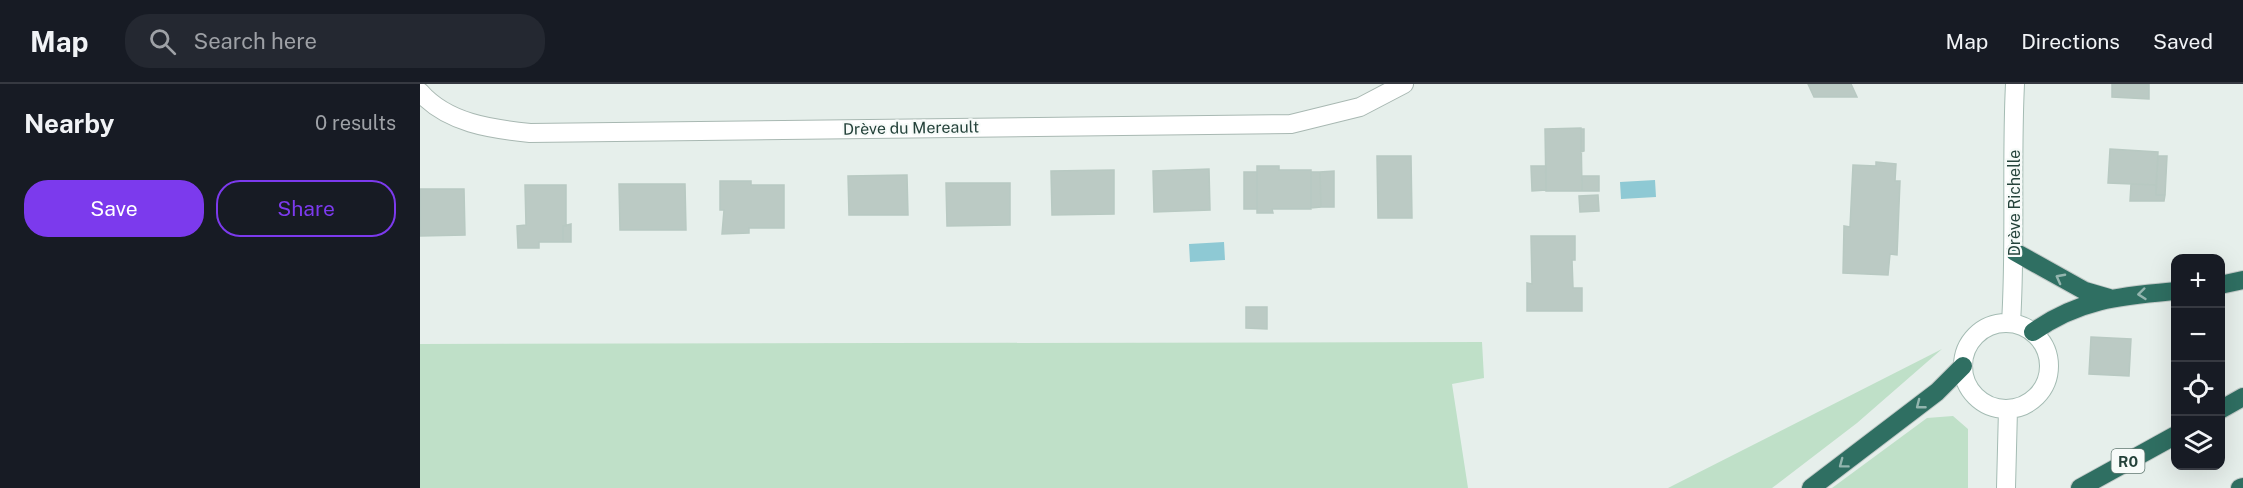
<!DOCTYPE html>
<meta charset="utf-8">
<style>
:root{--surface:#171b24;--page:#242831;--text:#f1f3f6;--muted:#9ea1a6;--line:#363941;--accent:#7c3aed}
body{margin:0;font-family:"Public Sans",sans-serif;background:var(--page);color:var(--text)}
.controls{position:absolute;right:18px;bottom:18px;display:grid;overflow:hidden;border-radius:12px;box-shadow:0 6px 24px #0002}
.controls button{width:54px;height:54px;display:grid;place-items:center;padding:0;border:0;border-bottom:2px solid var(--line);background:var(--surface);color:var(--text);font:30px sans-serif}
.list{margin:0;padding:0;list-style:none}
h2{display:flex;justify-content:space-between;align-items:center;height:78px;margin:0;padding:0 24px;font-size:26px}
h2 small{font-size:20px;font-weight:400;color:var(--muted)}
.actions{display:flex;gap:12px;padding:18px 24px}
.actions a{flex:1;padding:14px 0;border:2px solid var(--accent);border-radius:24px;text-align:center;font-size:21px;color:var(--accent)}
.actions .main{background:var(--accent);color:#fff}
.icon{flex:none;width:33px;height:33px;fill:none;stroke:currentColor;stroke-width:2;stroke-linecap:round;stroke-linejoin:round}
.map{position:relative;flex:none;width:1823px;height:404px;overflow:hidden}
header{display:flex;align-items:center;gap:36px;box-sizing:border-box;height:84px;padding:0 30px;background:var(--surface);border-bottom:2px solid var(--line)}
header strong{font-size:28px}
nav{display:flex;gap:33px;margin-inline-start:auto;font-size:21px}
.search{width:420px;height:54px;background:var(--page);display:flex;align-items:center;gap:15px;box-sizing:border-box;padding:0 21px;border-radius:24px;color:var(--muted);font-size:22px}
main{display:flex}
aside{flex:1;background:var(--surface)}
.map>svg:first-child{display:block}
.green{fill:#bfe0c8}
.water{fill:#8ec9d4}
.building{fill:#bbcac4;stroke:#b8c9c2;stroke-width:1.5}
.lines{fill:none;stroke-linecap:round;stroke-linejoin:round}
.street-casing{stroke:#a8b8b2;stroke-width:20}
.secondary-casing{stroke:#a4bbb3;stroke-width:20}
.highway-casing{stroke:#c2cac8;stroke-width:20}
.street{stroke:#fff;stroke-width:18}
.secondary{stroke:#fff;stroke-width:18}
.highway{stroke:#2f6f62;stroke-width:18}
.oneway{stroke:#93b5ae}
.labels{text-anchor:middle;dominant-baseline:central;stroke-width:4.5;stroke-linejoin:round;paint-order:stroke}
.shield{fill:#f7fbf9;stroke:#637a73;stroke-width:1.5}
.shield-label{font-size:15px;font-weight:bold;fill:#24423a}
.street-label{font-size:16px;fill:#24423a;stroke:#f7fbf9}
</style>
<header>
<strong>Map</strong>
<div class="search"><svg class="icon" aria-label="search" viewBox="0 0 24 24"><circle cx="10" cy="10" r="6"/><path d="M15 15l6 6"/></svg>Search here</div>
<nav><a>Map</a><a>Directions</a><a>Saved</a></nav>
</header>
<main>
<aside>
<h2>Nearby<small>0 results</small></h2>
<ul class="list">
</ul>
<div class="actions"><a class="main">Save</a><a>Share</a></div>
</aside>
<div class="map">
<svg width="1823" height="404" viewBox="0 0 1823 404">
<rect width="100%" height="100%" fill="#e6efeb"/>
<!-- green -->
<path class="green" d="M1062,258L1064,294L1032,300L1048,404H0V260Z
M1522,265L1437,339L1352,404H1248Z
M1533,332L1548,345V404H1412L1507,334Z"/>
<!-- water -->
<path class="water" d="M1235,96L1236,113L1201,115L1200,98Z
M804,158L805,176L770,178L769,160Z"/>
<!-- building -->
<path class="building" d="M1388,0H1431L1437,13H1394Z
M1692,0H1729V15L1692,13Z
M1161,44L1162,107H1126L1125,45Z
M1161,45H1164V67L1161,68Z
M1690,65L1738,68L1736,101L1688,99Z
M957,72H991L992,134H958Z
M1738,72H1747L1745,111H1736Z
M1456,78L1476,80L1475,97H1480L1477,171L1470,170L1468,191L1423,189L1424,142L1430,143L1433,81L1456,82Z
M837,82H859V86H891V125H852L853,129H837Z
M1111,82H1126V106L1112,107Z
M789,85L790,126L734,128L733,87Z
M694,86V130L632,131L631,87Z
M914,87V123H901L900,88Z
M824,88H837V125H824Z
M891,88H900L901,123L891,124Z
M487,91L488,131H429L428,92Z
M1162,92H1179V107H1162Z
M300,97H331V101H364V144H329V149L302,150L304,126H300Z
M526,99H590V141L527,142Z
M199,100H265L266,146H200Z
M1711,100L1736,101V111H1745L1744,117H1710Z
M105,101H146V142H143V158H119V164H98L97,142L106,141Z
M0,105H44L45,151L0,152Z
M1178,111L1179,127L1160,128L1159,112Z
M151,140V158H143V142Z
M1111,152H1155V176H1152L1153,204H1162V227H1107V199L1112,200Z
M826,223H847V245L826,244Z
M1671,253L1711,255L1709,292L1669,290Z"/>
<g class="lines">
<defs>
<path id="street" d="M0,8C27,39 71,45 110,49L871,40L940,23L984,0"/>
<path id="secondary" d="M1591,239C1596,159 1591,80 1595,0
M1543 282a43 43 0 1 1 86 0a43 43 0 1 1-86 0Z
M1586,404L1588,325"/>
<path id="highway" d="M1595,168L1665,207L1689,214
M1800,201L1823,196
M1613,248C1659,215 1701,212 1756,207
M1800,326L1823,313
M1391,404L1517,308L1543,282
M1660,404L1756,351
M1820,404L1823,403"/>
</defs>
<!-- street casing -->
<use href="#street" class="street-casing"/>
<!-- secondary casing -->
<use href="#secondary" class="secondary-casing"/>
<!-- highway casing -->
<use href="#highway" class="highway-casing"/>
<!-- street -->
<use href="#street" class="street"/>
<!-- secondary -->
<use href="#secondary" class="secondary"/>
<!-- highway -->
<use href="#highway" class="highway"/>
</g>
<!-- one-way arrows -->
<defs><path id="oneway-chevron" d="M-2-3.5L2.5 0L-2 3.5" fill="none" stroke-width="1.6" stroke-linecap="round" stroke-linejoin="round" transform="scale(1.5)"/></defs>
<g class="oneway">
<use href="#oneway-chevron" transform="translate(1640 194) rotate(-152)"/>
<use href="#oneway-chevron" transform="translate(1722 210) rotate(174)"/>
<use href="#oneway-chevron" transform="translate(1500 321) rotate(142)"/>
<use href="#oneway-chevron" transform="translate(1423 380) rotate(143)"/>
</g>
<g class="labels">
<!-- shield labels -->
<rect class="shield" x="1691.5" y="365" width="33" height="24" rx="4.5"/>
<g class="shield-label">
<text x="1708" y="377">R0</text>
</g>
<!-- street labels -->
<g class="street-label">
<text transform="translate(491 44) rotate(-1)">Drève du Mereault</text>
<text transform="translate(1594 119) rotate(-90)">Drève Richelle</text>
</g>
</g>
</svg>
<div class="controls">
<button>+</button>
<button>−</button>
<button><svg class="icon" aria-label="locate" viewBox="0 0 24 24"><circle cx="12" cy="12" r="6"/><path d="M12 2v4M12 18v4M2 12h4M18 12h4"/></svg></button>
<button><svg class="icon" aria-label="layers" viewBox="0 0 24 24"><path d="M12 4l9 5-9 5-9-5zM3 14l9 5 9-5"/></svg></button>
</div>
</div>
</main>
